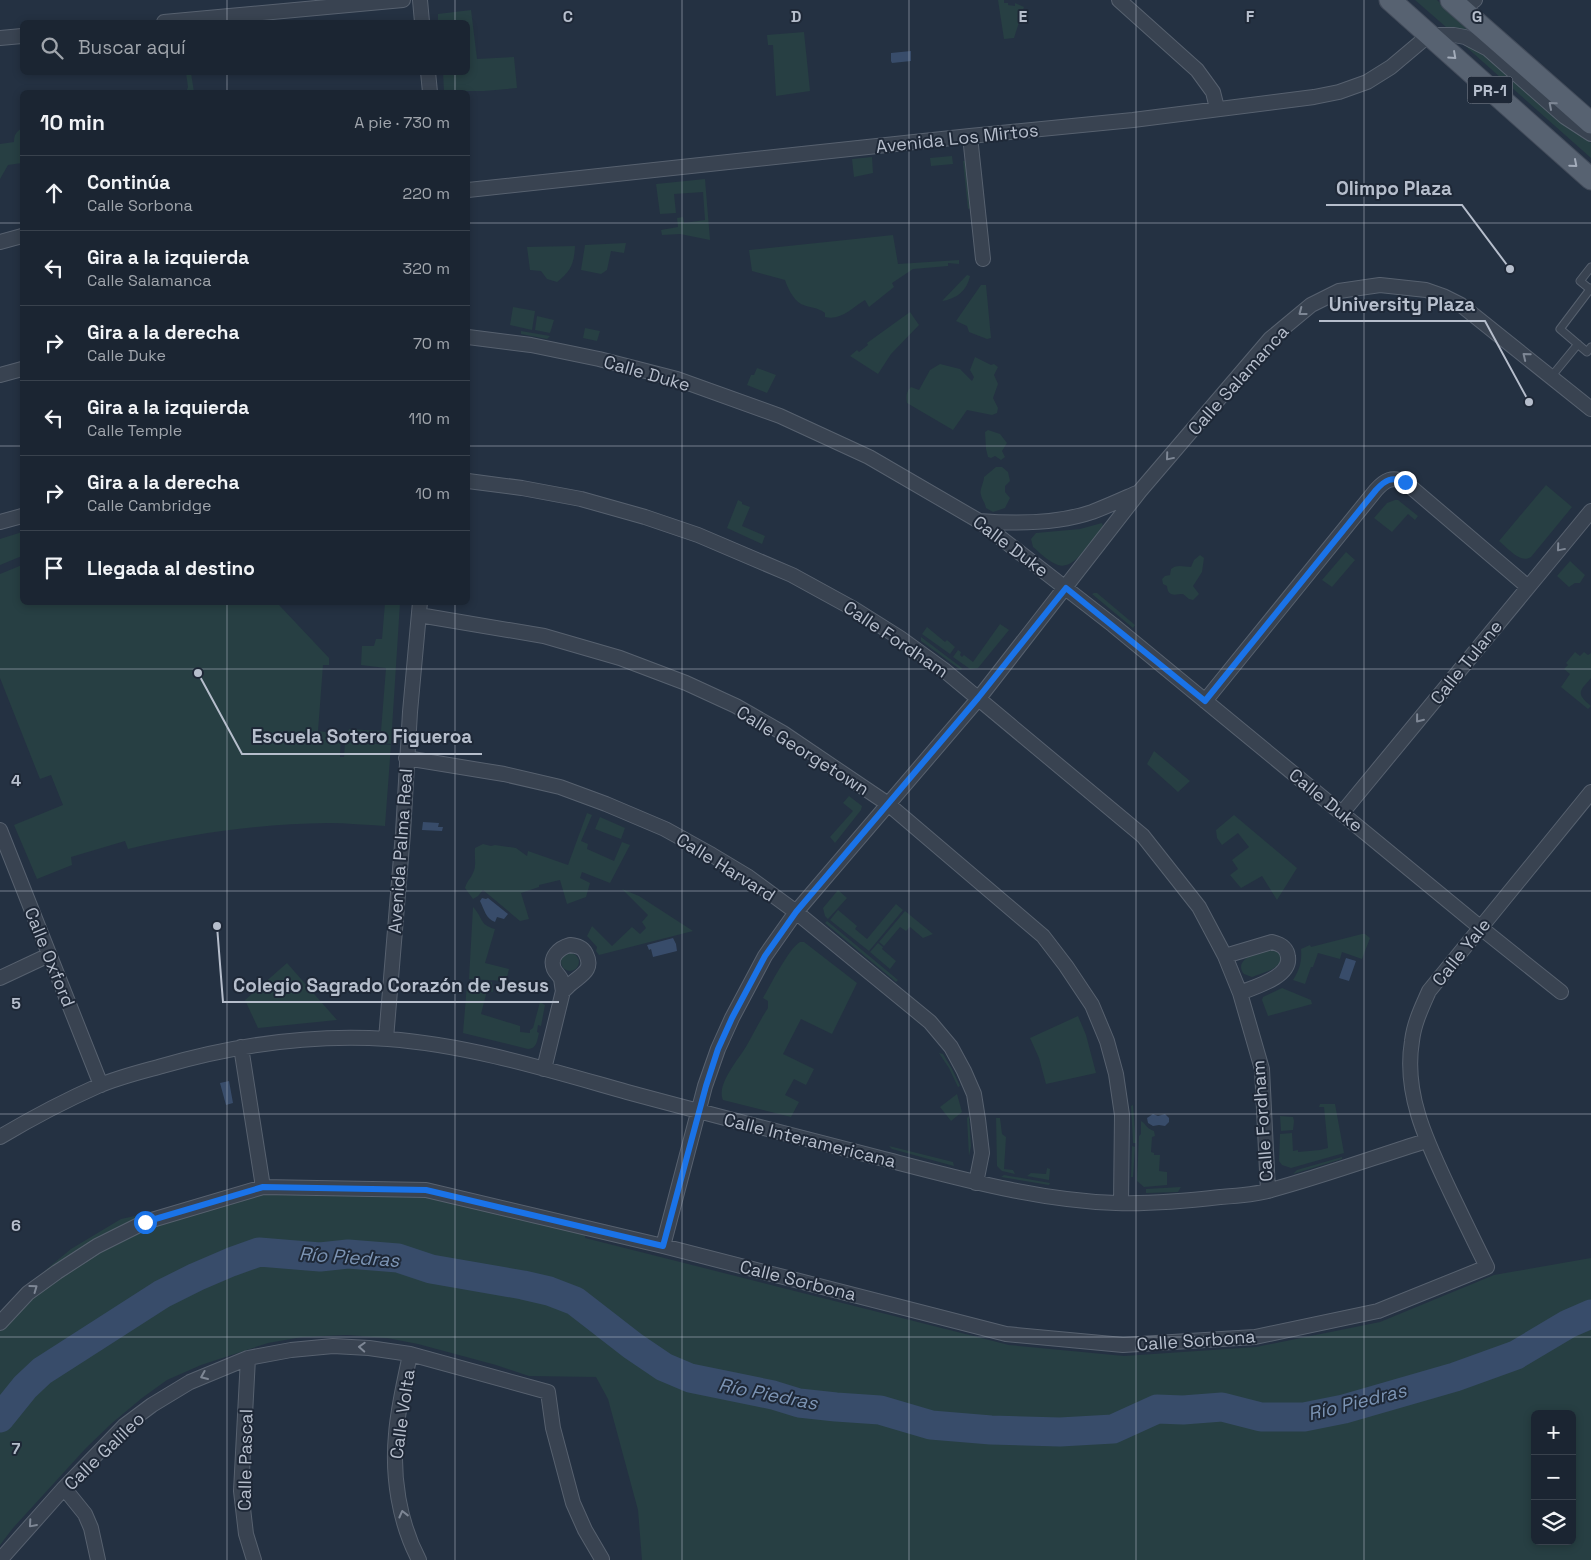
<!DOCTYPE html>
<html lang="es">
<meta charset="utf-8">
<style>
:root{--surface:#1b2532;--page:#28313e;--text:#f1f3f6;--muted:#a0a5ac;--line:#39424d}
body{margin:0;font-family:"Space Grotesk",sans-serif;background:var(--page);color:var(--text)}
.controls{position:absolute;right:15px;bottom:15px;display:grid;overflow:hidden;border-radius:8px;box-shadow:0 2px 8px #0003}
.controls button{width:45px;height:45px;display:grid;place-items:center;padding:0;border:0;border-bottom:1px solid var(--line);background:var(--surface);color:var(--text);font:25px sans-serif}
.stop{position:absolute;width:15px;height:15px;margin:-11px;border:4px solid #1a73e8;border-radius:50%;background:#fff}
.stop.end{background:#1a73e8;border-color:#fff;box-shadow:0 1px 5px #0008}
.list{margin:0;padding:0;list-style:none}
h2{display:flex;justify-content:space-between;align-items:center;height:65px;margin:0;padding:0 20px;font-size:21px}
h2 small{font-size:16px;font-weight:400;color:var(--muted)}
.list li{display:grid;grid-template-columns:32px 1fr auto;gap:15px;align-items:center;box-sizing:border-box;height:75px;padding:0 20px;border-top:1px solid var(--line)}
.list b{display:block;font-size:19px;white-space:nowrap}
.list p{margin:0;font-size:16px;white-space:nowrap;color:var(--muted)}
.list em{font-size:16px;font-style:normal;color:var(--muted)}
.icon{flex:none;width:28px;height:28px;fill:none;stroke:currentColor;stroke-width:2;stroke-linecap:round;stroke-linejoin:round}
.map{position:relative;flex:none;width:1591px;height:1560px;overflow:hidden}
.search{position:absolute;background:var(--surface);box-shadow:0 2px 8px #0003;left:20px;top:20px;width:450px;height:55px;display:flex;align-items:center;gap:12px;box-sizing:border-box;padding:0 18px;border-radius:8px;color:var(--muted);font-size:19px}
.panel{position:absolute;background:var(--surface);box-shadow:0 2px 8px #0003;left:20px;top:90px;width:450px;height:515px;border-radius:8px}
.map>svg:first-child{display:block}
.green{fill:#273f43;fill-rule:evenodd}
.water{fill:#384c6a}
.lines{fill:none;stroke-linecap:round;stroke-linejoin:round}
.river{stroke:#384c6a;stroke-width:29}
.lane-casing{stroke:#57616f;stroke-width:9}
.street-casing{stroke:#57616f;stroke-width:16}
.primary-casing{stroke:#434c5b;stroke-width:23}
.lane{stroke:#394351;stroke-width:7}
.street{stroke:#394351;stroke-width:14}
.primary{stroke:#576271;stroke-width:21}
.oneway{stroke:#a3acba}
.oneway2{stroke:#7e8795}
.route{stroke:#1a73e8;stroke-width:6}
.grid{fill:none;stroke:#b6becc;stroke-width:1;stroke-opacity:0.55}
.labels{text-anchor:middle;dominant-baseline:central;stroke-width:4;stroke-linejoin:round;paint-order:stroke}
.shield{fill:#1e2837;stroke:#88919f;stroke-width:1}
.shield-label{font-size:16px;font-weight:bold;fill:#b6becc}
.street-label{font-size:18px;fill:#b6becc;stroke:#1e2837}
.water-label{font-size:19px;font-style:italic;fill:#7c94b4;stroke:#1e2837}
.grid-label{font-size:16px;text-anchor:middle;font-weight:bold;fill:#b6becc;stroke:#1e2837;stroke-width:4;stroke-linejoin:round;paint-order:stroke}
.leader{fill:none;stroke:#b6becc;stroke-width:2}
.callout-dot{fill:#b6becc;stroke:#1e2837;stroke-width:2}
.callout-label{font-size:19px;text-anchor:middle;font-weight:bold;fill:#b6becc;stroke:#1e2837;stroke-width:4;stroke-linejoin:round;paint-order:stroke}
</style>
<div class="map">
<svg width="1591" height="1560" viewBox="0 0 1591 1560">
<rect width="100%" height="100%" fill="#243142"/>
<!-- green -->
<path class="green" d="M998,0H1004V3H1008V5L1015,6V3L1024,7L1014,38L1004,39Z
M1415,0H1437L1472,34L1446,27Z
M471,10L477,59L514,57L517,88L484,91H444L443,73L468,72V22H438V14Z
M804,32L810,91L776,96L773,45H768L767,35Z
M1465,44L1490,59L1559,120L1591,143V158L1464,45Z
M186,73H191L194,92H186L188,87Z
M22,128V163L8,165L0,179V144L14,142C14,135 16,132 22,128Z
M952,156L953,164L931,166L930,158Z
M872,157L873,173L854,177L852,159Z
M963,161H966L971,208L968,209Z
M705,179L710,240L680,234L662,235L661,230L678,227L677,218L683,217L684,223L705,220L703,192L674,194L676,213L660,214L656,184Z
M893,235L898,264L959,260V264L948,263V266L913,269L892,283L894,287L869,307L865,300C853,307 841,321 825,317V313C818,307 809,308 801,304C793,299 788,289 785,280L752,271L749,250Z
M626,243L624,253L611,251L607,270L601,274L581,270L585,245Z
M575,246C574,264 571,271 557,282L547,279L541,271L530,270L527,247Z
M967,275L970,276C967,291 956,299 942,301Z
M981,285H986L991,338L987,339L969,332L967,326L956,321Z
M513,307L535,311L532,330L510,325Z
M910,312L919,325L891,354L878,374L850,356L857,350L859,352L868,345L867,343Z
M537,316L554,320L550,333L535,330Z
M585,328L600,331L597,341L583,338Z
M521,331L550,336L547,339L521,334Z
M975,357L991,365L994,364L998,367L994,375L998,384L993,398L998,408L997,413L992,415L967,410L953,430L907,403C906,396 906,392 911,387L919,390L930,370L940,364L960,369L972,381L974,377L970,370Z
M757,368L776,375L767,393L747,385L751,375H754Z
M988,430L1000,434L1007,443L1002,451L1005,457L1001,460L995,456L991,458L988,457L986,449L985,432Z
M996,467H1002L1008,472L1010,481L1005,486V492L1010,498L1005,508L993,512L986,508C985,502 982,500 981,495C979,490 984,483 984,477Z
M1546,485L1572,507L1531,557C1520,564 1508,548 1499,541Z
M738,500L742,502V504L750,507L742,526L765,536L762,544L727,528Z
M1395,500H1398L1418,516L1415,520L1408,514L1392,532L1374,518L1387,503Z
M1102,523L1103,526C1094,537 1075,571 1058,565C1049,562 1040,553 1033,547L1031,539L1036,533L1080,529Z
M22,532V556L0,565V539Z
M1346,552L1355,560L1332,587L1322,580Z
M1200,555L1204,558L1202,572L1193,586L1199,594L1193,600L1189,599L1183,594C1176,594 1168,598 1167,586L1163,584L1162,579L1165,576L1170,575L1171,569C1178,564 1183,567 1191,567L1194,560Z
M1570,561L1585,575L1580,583H1575L1569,587L1557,576Z
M22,565V602H275L279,605L329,658V665H323L318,731L341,734L340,757H344L345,742L391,745L385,826C366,825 347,823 328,823C261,824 193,833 128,849L125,841L71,857L72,865L37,879L14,825L63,805L51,775L40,779L0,678V574Z
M1094,593H1097L1135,625L1133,628L1092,594Z
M385,603H400L391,744L345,740V734H347L349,729L381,731L386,668L361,665L362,646H374L376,639H382Z
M1000,624L1009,630L978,668L970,669L953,657L958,650L961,652L960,655L962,657L964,655L973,662Z
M927,627L945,642L947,640L955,647L950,654L922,634Z
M921,637L962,668L961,670L921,641Z
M1575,652L1580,656L1584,652L1588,655L1591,653V678C1580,691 1575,693 1591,706L1588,709L1561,687L1570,674L1564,669L1568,665L1566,663Z
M1154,751L1190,781L1178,792L1147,764Z
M849,796L862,806L861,810L835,843L830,837L853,811L843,803Z
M587,813L592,815L581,841L588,844L587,849L614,861L622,842L630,845L610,883L582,872L580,878L590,883L586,897L567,904L560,880L539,885V887L521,893L529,919L520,921L483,890L478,896L473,899L465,888C468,879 470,880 473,873C477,866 474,856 475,848L483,844L491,846L495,845L516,848L527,856L528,851L568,865Z
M1234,815L1297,868L1277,900L1262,876L1241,888L1230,875L1238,869L1232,860L1249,847L1238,833L1222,845L1217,838L1216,830Z
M600,817L625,828L621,839L595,829Z
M622,889L639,896L693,931L599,955L596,951L597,947L587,936L592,926L612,946L632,927L640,934L646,928L642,922L648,915Z
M838,890L847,898L828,919L825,916L823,908Z
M896,904L903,910L869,951L830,920L838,910L857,926L855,929L867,939Z
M473,907C483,917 479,925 495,929L485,963L509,969L506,981L469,979Z
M905,911L933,934L923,938L910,927L906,931L900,927L884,946L879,942Z
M827,921L898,980L896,982L825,923Z
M1362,934H1365L1370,938L1362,959L1342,952L1340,959L1318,953L1313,967H1311L1305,984L1293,980C1300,969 1302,961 1301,949L1310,945L1311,947Z
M800,942H804L857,983L832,1034L801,1019L783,1054L814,1069L806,1085L794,1079L785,1095L799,1102L791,1117L723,1100C716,1084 739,1059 747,1045C754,1033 760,1020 768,1008V1001L763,998C770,986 789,948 800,942Z
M878,943L883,947L882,949L896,961L890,969L870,952Z
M1271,949L1277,950C1291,967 1264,972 1252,977L1244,974C1232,959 1260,951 1271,949Z
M561 962a9 9 0 1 1 18 0a9 9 0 1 1-18 0Z
M287,963L337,1020L258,1028L245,1000Z
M492,982L493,992L487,991L481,1014L520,1026V1032L530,1033V1030L533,1028L540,1002L545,1005L541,1026L538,1025L537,1032L539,1033C537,1040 537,1049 528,1049L463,1033L467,984Z
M1282,988L1311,1000L1312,1004L1268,1016L1262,1000L1263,997Z
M1078,1016L1086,1035L1096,1073L1046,1084L1039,1058L1030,1038Z
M939,1053L943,1054L952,1069L960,1086L958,1087L949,1068Z
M957,1094L962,1112L951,1121L940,1107Z
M1320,1104H1335L1344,1153L1291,1168L1282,1165L1279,1161L1280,1134L1292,1133L1293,1151L1298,1150V1152L1320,1150L1328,1148L1324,1107H1319Z
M1133,1105L1136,1143H1133L1131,1106Z
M969,1116L971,1146L969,1156L967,1118Z
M1280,1116L1293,1117L1294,1121L1293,1130L1281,1131Z
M996,1118H1000L1002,1134L1006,1137L1004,1169L1013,1170L1015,1174L1002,1171L997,1166Z
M1141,1121C1146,1123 1145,1128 1154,1131L1155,1136L1152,1137L1151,1152L1154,1153V1155H1160L1159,1171L1167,1172V1185L1144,1187L1137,1181L1139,1136L1141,1134Z
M889,1146L953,1162L954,1166L892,1149Z
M1132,1146L1135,1147L1133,1177H1131Z
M1342,1157V1159L1293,1174L1297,1170Z
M1047,1168L1050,1169L1049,1180L1027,1176L1031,1173L1046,1174Z
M1004,1175L1050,1183L1049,1185L1001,1177Z
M1181,1187L1178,1192L1146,1193V1189Z
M301,1191L352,1193L360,1196L376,1193L416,1192L585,1234V1238L1009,1345L1124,1356L1256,1347L1380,1322L1494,1275L1591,1258V1560H642L638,1510L608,1399L596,1377L529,1376L496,1365L418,1344L387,1338L347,1335L302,1337L268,1343L201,1365L167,1380L142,1398L112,1423L86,1448L13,1528L0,1545V1316L48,1268L71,1249L121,1219L135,1216L144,1220L258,1193L282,1195ZM1535,1414H1572V1541H1535Z"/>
<!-- water -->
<path class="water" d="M911,51V61L892,63L891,61V53Z
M423,822L439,823L438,827H443L442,831L422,830Z
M482,898L486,899L488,898L508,914L504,919L497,917L495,922C486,919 484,909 480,901Z
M673,938L676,944L677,951L653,957L651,949L649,950L647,945Z
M1346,958L1356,961L1349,981L1339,978Z
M229,1081L233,1103L226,1105L220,1083Z
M1153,1114L1158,1116L1165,1114L1169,1118V1122L1165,1126L1159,1125L1153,1126L1148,1123L1147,1118Z"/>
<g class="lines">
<!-- river -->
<path class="river" d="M0,1418L25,1387L42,1371L95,1337L162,1294L196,1277L231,1262L259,1252L320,1257L348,1254L398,1258L431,1269L523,1285L549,1291L575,1301L633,1346L664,1367L690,1378L773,1395L799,1403L836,1407L880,1410L931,1425L991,1430L1060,1432L1113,1429L1157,1409L1183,1410L1222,1407L1261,1417H1304L1344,1409L1455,1377L1516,1355L1568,1324L1591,1314"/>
<defs>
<path id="lane" d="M1591,267L1580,281L1591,290
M1591,288L1560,329L1587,352L1591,347
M1551,377L1578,344"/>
<path id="street" d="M420,0L422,22
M1119,0L1197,70L1213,92L1217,108
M1462,9L1475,0
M164,22L403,0
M0,38L22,36
M428,72L430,92
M970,136L983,259
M468,190L970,136L1133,120L1314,97L1339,92L1367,82L1391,67L1429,35H1454L1465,37L1488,49L1565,117L1591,134
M0,242L22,236
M468,337L531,345L599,359L677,379L780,416L869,457L979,521L1113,625L1481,928L1561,992
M0,375L22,369
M468,481L522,488L581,499L645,517L698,535L792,575L854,609L900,638L944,670L1143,836L1199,907L1225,956L1240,993L1262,1069L1268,1191
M979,521C1016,524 1057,524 1092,512C1108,506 1123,499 1139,492
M0,522L22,516
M419,615L544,636L620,658L686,683L736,706L783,733L888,804L1043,936L1066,966L1092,1005L1107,1041L1116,1074L1122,1115L1121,1203
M1205,701L1376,490C1385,480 1392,476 1405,482L1528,587
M406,758L504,774L560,787L606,804L665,829L712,855L747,876L796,912L930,1022L951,1047L964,1071L974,1094L978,1119L982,1153L976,1183
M1342,813L1591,511
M0,830L101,1085
M570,945C577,946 583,947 586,954C594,970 581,975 572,983C569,985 566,989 563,991C562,988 562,983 561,979C559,975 556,973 554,969C549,957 559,948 570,945Z
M1225,956L1272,942C1280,944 1287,947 1288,957C1291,977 1254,987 1240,993
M0,978L49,955
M386,1039L403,833L410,712L420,602
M241,1047L263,1187
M544,1069L563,991
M0,1137C32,1118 64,1101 98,1086C119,1077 140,1072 162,1066C235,1045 313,1034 388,1039C469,1045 549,1070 627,1092C712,1115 798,1137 884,1159C962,1179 1036,1200 1116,1203C1150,1204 1186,1201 1220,1197C1237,1196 1255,1195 1271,1190C1323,1176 1375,1157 1426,1141
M663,1246L705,1086L718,1049L732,1018L765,956L796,912L979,698L1140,491L1270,339L1311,305L1339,291L1380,285L1426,290L1443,296L1461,305L1591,409
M0,1323L28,1293L57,1272L97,1246L145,1222L263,1187L426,1190L663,1246L1006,1334L1123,1345L1255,1337L1378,1311L1487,1267C1474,1241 1462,1216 1450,1191C1428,1144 1403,1095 1412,1041C1414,1023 1422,1007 1429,991L1591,792
M410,1354C405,1380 398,1407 396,1434C392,1476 399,1522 419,1560
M248,1358L241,1491L246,1534L254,1560
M64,1488L85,1514L91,1528L98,1560
M0,1560L64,1488L124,1426L152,1405L190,1382L248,1358L291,1350L333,1346L369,1348L410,1354L548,1392L553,1428L573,1503L585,1530L602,1559"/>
<path id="primary" d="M1390,0L1591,179
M1451,0L1591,123"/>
</defs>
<!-- lane casing -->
<use href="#lane" class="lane-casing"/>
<!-- street casing -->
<use href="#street" class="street-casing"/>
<!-- primary casing -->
<use href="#primary" class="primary-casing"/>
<!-- lane -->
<use href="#lane" class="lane"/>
<!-- street -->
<use href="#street" class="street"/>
<!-- primary -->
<use href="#primary" class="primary"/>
</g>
<!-- one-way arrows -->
<defs><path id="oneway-chevron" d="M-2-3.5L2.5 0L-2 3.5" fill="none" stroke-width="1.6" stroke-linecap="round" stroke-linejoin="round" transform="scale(1.25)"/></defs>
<g class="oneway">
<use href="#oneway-chevron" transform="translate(1453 56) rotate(42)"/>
<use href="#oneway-chevron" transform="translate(1574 164) rotate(41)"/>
</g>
<g class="oneway2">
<use href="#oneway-chevron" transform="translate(1552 105) rotate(-139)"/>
<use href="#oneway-chevron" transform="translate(1302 312) rotate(143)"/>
<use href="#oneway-chevron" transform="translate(1526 356) rotate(-141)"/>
<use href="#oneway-chevron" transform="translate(1169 457) rotate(130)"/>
<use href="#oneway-chevron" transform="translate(1560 548) rotate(130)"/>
<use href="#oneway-chevron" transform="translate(1419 719) rotate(129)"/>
<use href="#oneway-chevron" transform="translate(34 1288) rotate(-36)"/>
<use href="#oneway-chevron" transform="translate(362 1347) rotate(-177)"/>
<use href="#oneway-chevron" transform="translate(204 1376) rotate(157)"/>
<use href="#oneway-chevron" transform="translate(403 1514) rotate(-104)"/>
<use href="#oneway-chevron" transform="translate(32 1524) rotate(131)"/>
</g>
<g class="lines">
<!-- route -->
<path class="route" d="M145,1222L263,1187L426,1190L663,1246L706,1086L718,1049L732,1018L765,956L796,912L978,698L1066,588L1205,701L1376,490C1385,480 1392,476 1405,482"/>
</g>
<!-- grid -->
<path class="grid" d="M227,0V22M455,0V22M682,0V1560M909,0V1560M1136,0V1560M1364,0V1560M227,72V92M455,72V92M0,223H22M468,223H1591M0,446H22M468,446H1591M227,602V1560M455,602V1560M0,669H1591M0,891H1591M0,1114H1591M0,1337H1591"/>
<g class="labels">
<!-- shield labels -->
<rect class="shield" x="1467.5" y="76.5" width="45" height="27" rx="4"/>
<g class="shield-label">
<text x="1490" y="90">PR-1</text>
</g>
<!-- street labels -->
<g class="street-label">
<text transform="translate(957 138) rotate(-6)">Avenida Los Mirtos</text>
<text transform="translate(647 373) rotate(16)">Calle Duke</text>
<text transform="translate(1238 380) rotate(-48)">Calle Salamanca</text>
<text transform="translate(1011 546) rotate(37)">Calle Duke</text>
<text transform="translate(896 639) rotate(34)">Calle Fordham</text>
<text transform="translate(1466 662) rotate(-51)">Calle Tulane</text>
<text transform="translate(803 750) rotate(32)">Calle Georgetown</text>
<text transform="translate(1326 800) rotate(39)">Calle Duke</text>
<text transform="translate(400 851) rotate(-86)">Avenida Palma Real</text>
<text transform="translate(726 867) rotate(32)">Calle Harvard</text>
<text transform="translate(1461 952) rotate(-51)">Calle Yale</text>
<text transform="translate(50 957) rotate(68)">Calle Oxford</text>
<text transform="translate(1262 1121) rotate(-94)">Calle Fordham</text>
<text transform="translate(810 1140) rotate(14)">Calle Interamericana</text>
<text transform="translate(798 1280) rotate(14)">Calle Sorbona</text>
<text transform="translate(1196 1340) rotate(-4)">Calle Sorbona</text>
<text transform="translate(402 1414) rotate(-82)">Calle Volta</text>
<text transform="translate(104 1451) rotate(-44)">Calle Galileo</text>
<text transform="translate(245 1460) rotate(-89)">Calle Pascal</text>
</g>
<!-- water labels -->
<g class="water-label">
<text transform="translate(349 1257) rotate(4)">Río Piedras</text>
<text transform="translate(768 1394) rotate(11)">Río Piedras</text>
<text transform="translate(1357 1402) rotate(-14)">Río Piedras</text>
</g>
</g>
<g class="grid-label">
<text x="568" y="22">C</text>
<text x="796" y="22">D</text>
<text x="1023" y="22">E</text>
<text x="1250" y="22">F</text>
<text x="1477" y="22">G</text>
<text x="16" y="786">4</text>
<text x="16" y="1009">5</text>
<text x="16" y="1231">6</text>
<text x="16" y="1454">7</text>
</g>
<!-- callouts -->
<path class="leader" d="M1510 269L1462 205H1326M1529 402L1485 321H1319M198 673L242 754H482M217 926L223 1002H559"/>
<g class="callout-dot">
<circle cx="1510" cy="269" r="5"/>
<circle cx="1529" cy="402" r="5"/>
<circle cx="198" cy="673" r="5"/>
<circle cx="217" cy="926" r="5"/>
</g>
<g class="callout-label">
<text x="1394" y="195">Olimpo Plaza</text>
<text x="1402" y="311">University Plaza</text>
<text x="362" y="743">Escuela Sotero Figueroa</text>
<text x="391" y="992">Colegio Sagrado Corazón de Jesus</text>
</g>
</svg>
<div class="controls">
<button>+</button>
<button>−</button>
<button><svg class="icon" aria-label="layers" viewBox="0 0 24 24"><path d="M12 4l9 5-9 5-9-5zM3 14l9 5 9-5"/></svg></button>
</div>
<div class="stop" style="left:145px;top:1222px"></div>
<div class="stop end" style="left:1405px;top:482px"></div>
<div class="search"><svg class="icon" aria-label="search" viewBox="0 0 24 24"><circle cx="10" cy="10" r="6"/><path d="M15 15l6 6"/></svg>Buscar aquí</div>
<section class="panel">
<h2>10 min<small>A pie · 730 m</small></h2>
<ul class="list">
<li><svg class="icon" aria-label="ahead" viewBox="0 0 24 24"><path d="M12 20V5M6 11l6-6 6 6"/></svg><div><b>Continúa</b><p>Calle Sorbona</p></div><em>220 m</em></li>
<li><svg class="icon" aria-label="left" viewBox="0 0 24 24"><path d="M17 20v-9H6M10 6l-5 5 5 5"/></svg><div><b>Gira a la izquierda</b><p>Calle Salamanca</p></div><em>320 m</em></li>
<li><svg class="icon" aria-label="right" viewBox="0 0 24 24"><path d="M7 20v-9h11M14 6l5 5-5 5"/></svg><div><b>Gira a la derecha</b><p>Calle Duke</p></div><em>70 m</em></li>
<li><svg class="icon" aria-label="left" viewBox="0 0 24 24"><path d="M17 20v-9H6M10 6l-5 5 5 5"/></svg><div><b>Gira a la izquierda</b><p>Calle Temple</p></div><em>110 m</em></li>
<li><svg class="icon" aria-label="right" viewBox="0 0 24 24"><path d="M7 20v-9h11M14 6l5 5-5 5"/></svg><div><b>Gira a la derecha</b><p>Calle Cambridge</p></div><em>10 m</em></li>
<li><svg class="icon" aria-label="arrive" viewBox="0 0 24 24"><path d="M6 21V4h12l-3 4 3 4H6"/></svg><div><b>Llegada al destino</b></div></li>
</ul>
</section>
</div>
